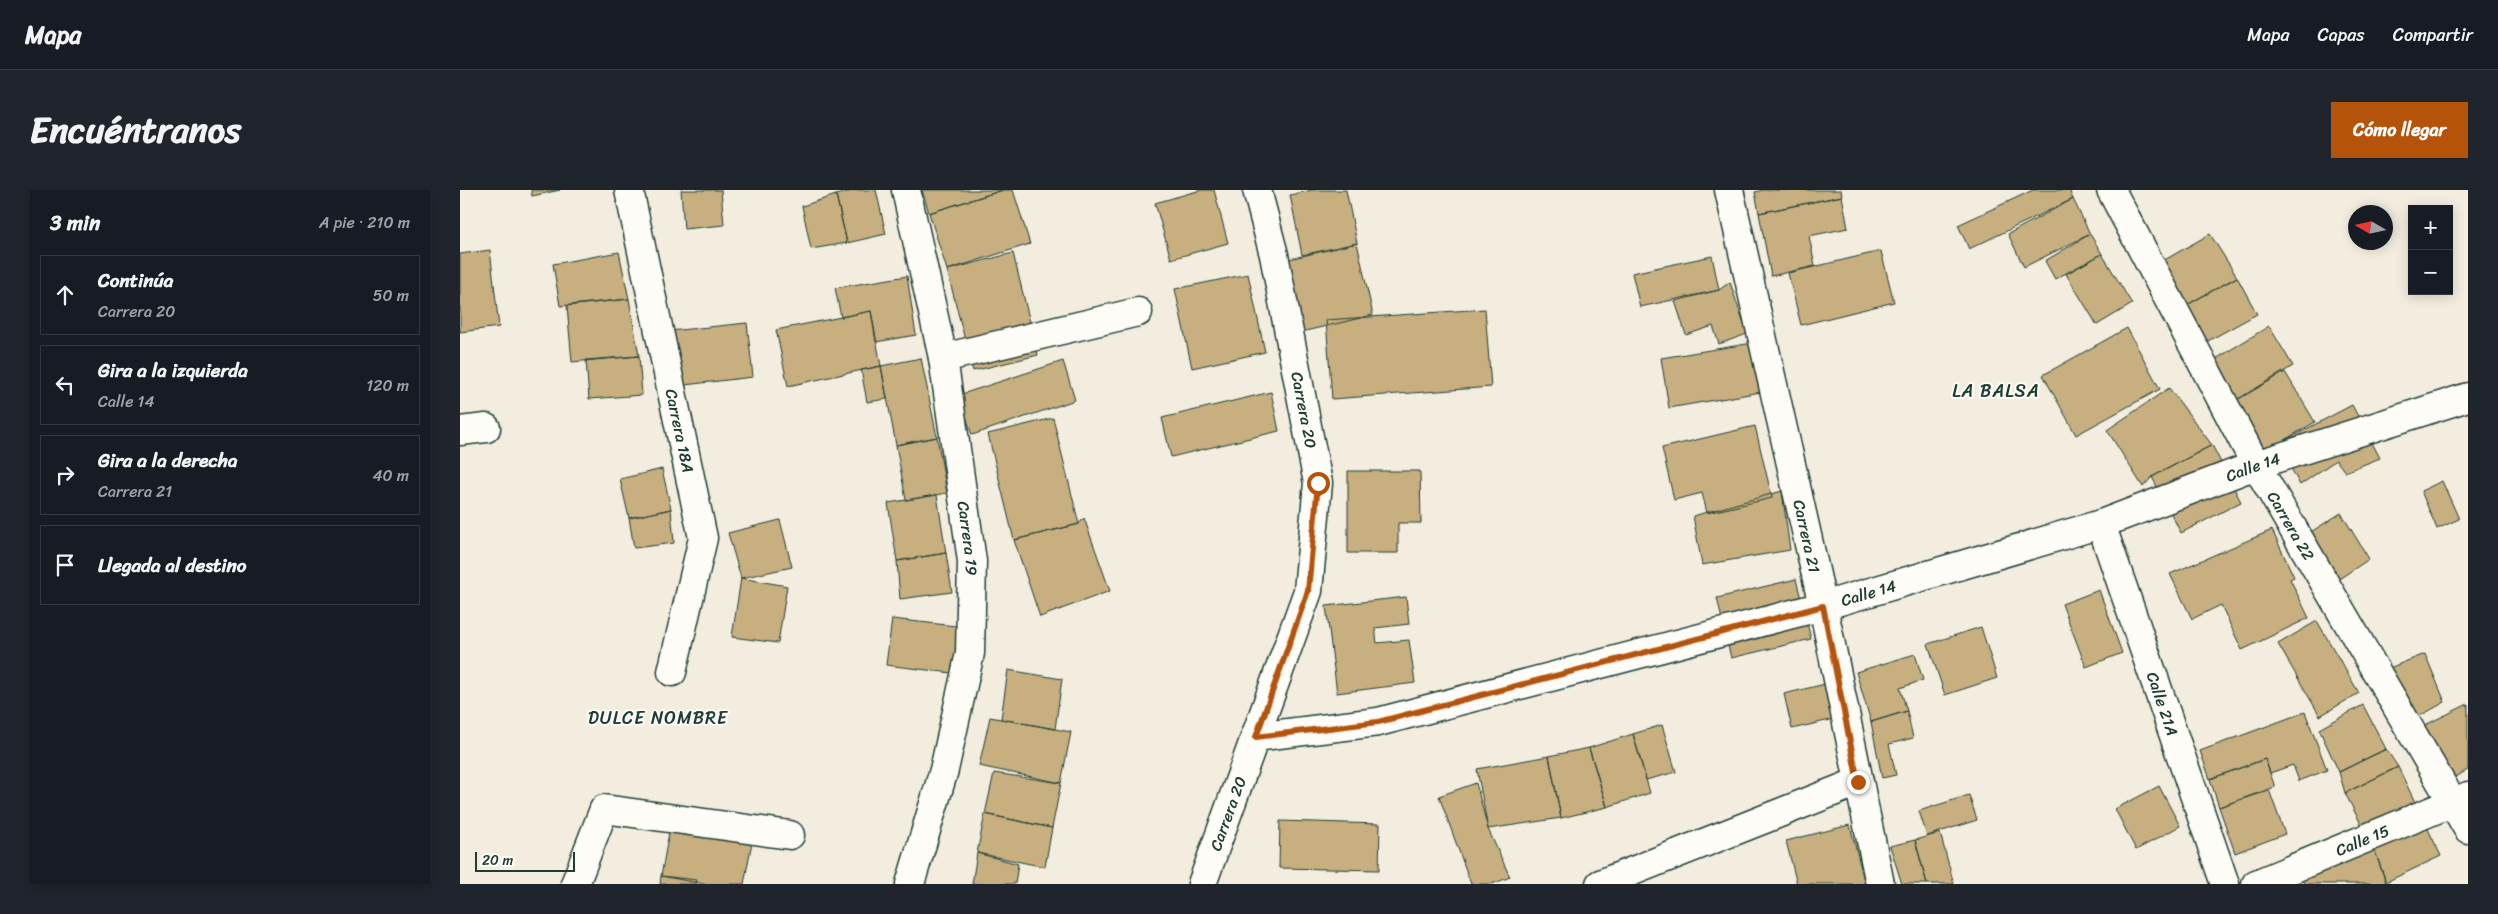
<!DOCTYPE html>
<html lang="es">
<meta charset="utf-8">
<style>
:root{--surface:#171b24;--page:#20242c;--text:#f1f3f6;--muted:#9ea1a6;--line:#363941;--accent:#b45309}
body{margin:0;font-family:Sriracha,sans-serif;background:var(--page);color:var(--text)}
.controls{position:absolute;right:15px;top:15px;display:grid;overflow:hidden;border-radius:0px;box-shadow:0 2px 12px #0003}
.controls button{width:45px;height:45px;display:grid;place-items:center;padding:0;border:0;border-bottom:1px solid var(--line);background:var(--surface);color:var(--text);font:25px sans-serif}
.compass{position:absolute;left:1888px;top:15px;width:45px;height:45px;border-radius:50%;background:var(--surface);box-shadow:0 2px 12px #0003;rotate:279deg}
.scale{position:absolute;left:15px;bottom:12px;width:100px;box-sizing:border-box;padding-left:5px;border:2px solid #1f3d34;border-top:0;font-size:14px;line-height:18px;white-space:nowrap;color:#1f3d34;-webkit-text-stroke:4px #fdfcf7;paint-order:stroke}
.stop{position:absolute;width:15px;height:15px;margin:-11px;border:4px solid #b45309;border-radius:50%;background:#fff}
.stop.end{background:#b45309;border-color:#fff;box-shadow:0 1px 5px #0008}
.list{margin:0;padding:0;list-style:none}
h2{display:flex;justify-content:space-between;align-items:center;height:65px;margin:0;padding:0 20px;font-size:21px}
h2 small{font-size:16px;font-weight:400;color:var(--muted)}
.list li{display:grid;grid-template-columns:32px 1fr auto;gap:15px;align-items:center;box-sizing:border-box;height:80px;margin:0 10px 10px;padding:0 10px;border:1px solid var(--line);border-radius:0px}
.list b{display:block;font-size:19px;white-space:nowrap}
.list p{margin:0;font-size:16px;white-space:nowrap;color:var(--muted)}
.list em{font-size:16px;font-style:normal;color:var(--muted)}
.icon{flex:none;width:28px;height:28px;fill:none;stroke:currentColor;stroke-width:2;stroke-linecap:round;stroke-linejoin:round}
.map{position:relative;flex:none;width:2008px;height:694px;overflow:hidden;border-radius:0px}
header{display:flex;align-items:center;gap:30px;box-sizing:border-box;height:70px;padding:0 25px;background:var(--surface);border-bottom:1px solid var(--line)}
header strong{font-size:24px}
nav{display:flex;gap:28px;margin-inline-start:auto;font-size:18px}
.intro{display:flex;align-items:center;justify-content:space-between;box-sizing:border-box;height:120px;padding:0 30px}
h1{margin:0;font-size:35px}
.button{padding:12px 22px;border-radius:0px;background:var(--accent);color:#fff;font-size:18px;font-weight:700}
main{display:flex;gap:30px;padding:0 30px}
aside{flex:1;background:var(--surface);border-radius:0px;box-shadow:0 2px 12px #0003}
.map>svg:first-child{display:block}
.building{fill:#c7af7f;stroke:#1f3d34}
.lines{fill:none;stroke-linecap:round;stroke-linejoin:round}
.street-casing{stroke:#1f3d34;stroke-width:31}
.secondary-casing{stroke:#1f3d34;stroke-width:31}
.street{stroke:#fdfcf7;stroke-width:28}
.secondary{stroke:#fdfcf7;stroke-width:28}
.route{stroke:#b45309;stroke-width:6}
.labels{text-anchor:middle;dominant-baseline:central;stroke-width:4;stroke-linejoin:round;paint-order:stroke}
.street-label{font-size:16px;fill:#1f3d34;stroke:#fdfcf7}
.neighbourhood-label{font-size:18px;letter-spacing:1px;fill:#1f3d34;stroke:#fdfcf7}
</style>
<header>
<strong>Mapa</strong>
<nav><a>Mapa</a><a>Capas</a><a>Compartir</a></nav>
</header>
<div class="intro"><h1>Encuéntranos</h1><a class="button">Cómo llegar</a></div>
<main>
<aside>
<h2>3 min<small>A pie · 210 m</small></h2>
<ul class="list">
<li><svg class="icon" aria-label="ahead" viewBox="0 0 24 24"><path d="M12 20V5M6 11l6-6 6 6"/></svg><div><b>Continúa</b><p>Carrera 20</p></div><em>50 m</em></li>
<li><svg class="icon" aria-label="left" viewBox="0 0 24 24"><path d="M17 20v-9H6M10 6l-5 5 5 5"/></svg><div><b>Gira a la izquierda</b><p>Calle 14</p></div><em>120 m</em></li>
<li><svg class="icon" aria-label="right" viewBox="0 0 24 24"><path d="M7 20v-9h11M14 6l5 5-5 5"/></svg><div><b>Gira a la derecha</b><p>Carrera 21</p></div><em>40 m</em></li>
<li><svg class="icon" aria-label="arrive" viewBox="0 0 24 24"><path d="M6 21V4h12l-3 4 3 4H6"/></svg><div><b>Llegada al destino</b></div></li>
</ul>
</aside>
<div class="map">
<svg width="2008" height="694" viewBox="0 0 2008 694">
<rect width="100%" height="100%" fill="#f2eddf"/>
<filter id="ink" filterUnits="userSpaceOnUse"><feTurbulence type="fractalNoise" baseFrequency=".02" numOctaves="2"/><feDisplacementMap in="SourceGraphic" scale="10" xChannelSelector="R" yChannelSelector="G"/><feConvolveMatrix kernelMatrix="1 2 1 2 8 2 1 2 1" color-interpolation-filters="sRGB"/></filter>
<g filter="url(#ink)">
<!-- building -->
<path class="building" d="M71,0H100L72,6Z
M221,0H261L264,35L224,39Z
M396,0H416L426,44L387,53L376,5Z
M462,0H543L469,23Z
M543,0H553L570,54L487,80L469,23Z
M741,0H754L768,53L711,69L695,13Z
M852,0H886L897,53L842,65L830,5Z
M1303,0H1381L1382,6L1299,23L1295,2Z
M1573,0H1609L1613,9L1509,59L1498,35Z
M376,5L387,53L351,59L342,16Z
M1382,6L1388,38L1349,46L1355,76L1311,86L1299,23Z
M1613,9L1630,44L1564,77L1548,44Z
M1630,44L1642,64L1595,89L1585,71Z
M1750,44L1777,87L1725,116L1701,72Z
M897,53L913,125L837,143L821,71Z
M30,60L39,137L0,142V64Z
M1421,61L1434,112L1341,135L1328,83Z
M159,62L169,109L100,116L93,74Z
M553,63L578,165L513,181L487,80Z
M1642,64L1672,114L1637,135L1606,84Z
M1252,66L1259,100L1180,117L1172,83Z
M788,84L805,162L732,178L715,99Z
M447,86L456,145L416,152L411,121L381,127L375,98Z
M1777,87L1797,124L1746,152L1725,116Z
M1270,92L1287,144L1259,154L1253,136L1226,145L1215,111L1259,100Z
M169,109L179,166L112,172L107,116Z
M1025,119L1031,197L872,209L866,130Z
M411,121L421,176L328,196L316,140Z
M287,133L293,187L216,196L210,141Z
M1809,136L1833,176L1775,211L1751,172Z
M1667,138L1700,199L1616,245L1583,185Z
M1293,153L1301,202L1209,218L1201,168Z
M179,166L182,205L129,209L126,170Z
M461,168L477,247L436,255L421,176Z
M603,171L615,210L512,245L499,205Z
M421,176L427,209L407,212L401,180Z
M1825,182L1855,232L1797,266L1775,211Z
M1709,198L1752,255L1692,287L1683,297L1647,240Z
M811,202L819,241L711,267L702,228Z
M1892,215L1920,268L1885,282L1876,270L1840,295L1818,254Z
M593,228L619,334L554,350L528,244Z
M1295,236L1312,308L1247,323L1242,303L1214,310L1202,258Z
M477,247L487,303L446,310L436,255Z
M1752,255L1781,312L1721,343L1692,287Z
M202,279L211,319L169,328L160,289Z
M888,281H960L961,333H938V363H888Z
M1982,291L1999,329L1977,339L1961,301Z
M1322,301L1330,360L1242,375L1233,326Z
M477,305L486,363L437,371L428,313Z
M211,319L214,353L174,358L169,328Z
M1881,323L1909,369L1876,391L1846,345Z
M624,328L650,401L580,427L554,350L619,334Z
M320,330L332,377L281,388L268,343Z
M1812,340L1834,387L1830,389L1849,428L1782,460L1761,415L1732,429L1710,384Z
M486,363L492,402L440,409L437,371Z
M281,388L327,396L318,453L272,447Z
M1336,389L1351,449L1271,468L1257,408Z
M1639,400L1662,463L1626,477L1602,414Z
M946,407L949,434L915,438L917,453L949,450L955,493L877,503L866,416Z
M432,429L505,437L500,484L426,475Z
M1857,431L1899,503L1860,526L1818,454Z
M1521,437L1537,488L1485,505L1468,454Z
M1455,464L1463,490L1440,498L1447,521L1411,532L1396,482Z
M1965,464L1985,512L1949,532L1924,480Z
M548,480L602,489L595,539L541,529Z
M1365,494L1374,529L1332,539L1324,504Z
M2008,514V580L1989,590L1963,536Z
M1903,515L1926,559L1879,582L1859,539Z
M1447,521L1453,548L1429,554L1436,585L1422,588L1411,532Z
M1845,522L1867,580L1839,591L1833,575L1810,583L1805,569L1750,589L1740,561Z
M530,527L611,542L601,593L519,576Z
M1202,535L1216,582L1186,590L1173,544Z
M1173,544L1190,603L1147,617L1129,558Z
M1129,558L1147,617L1101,628L1089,566Z
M1926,559L1938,577L1885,603L1879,582Z
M1089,566L1101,628L1028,639L1017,579Z
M1805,569L1815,597L1759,617L1750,589Z
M1938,577L1981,666L1926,692L1914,659L1885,603Z
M534,583L601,593L592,638L525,624Z
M1016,593L1028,639L1050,687L1032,694H1011L979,606Z
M1699,596L1720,636L1676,660L1655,619Z
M1809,600L1825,644L1775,663L1759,617Z
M1509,605L1517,630L1467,646L1459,621Z
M525,624L592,638L585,677L517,663Z
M820,631L920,634L919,680L819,678Z
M1390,635L1405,694H1337L1326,651Z
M210,637L292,652L284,694H244L201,686Z
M1480,643L1494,694H1467L1455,650Z
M1455,650L1467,694H1442L1430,656Z
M1914,659L1926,692L1921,694H1844L1841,687Z
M517,663L558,674L555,694H512Z
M201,686L237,690L236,694H200Z"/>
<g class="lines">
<defs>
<g id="street">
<path id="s1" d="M169,0L243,348L212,482"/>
<path id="s2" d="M446,0L483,168L512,371L510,463L484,580L450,694"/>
<path id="s3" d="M1269,0L1363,416L1420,694"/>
<path id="s4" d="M1651,0L1796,275L2008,639"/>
<path d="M483,168L678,122"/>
<path d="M0,241L26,238"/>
<path id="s5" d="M1641,334L1765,694"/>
<path id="s6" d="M795,547L918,532L1363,416L1641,334L1796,275L2008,207"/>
<path d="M115,694L144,619L330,645"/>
<path d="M1140,694L1398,592"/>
<path id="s7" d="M1796,694L2008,606"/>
</g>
<g id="secondary">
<path id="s8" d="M742,694L848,401L858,293L814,65L797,0"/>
</g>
</defs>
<!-- street casing -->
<use href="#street" class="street-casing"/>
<!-- secondary casing -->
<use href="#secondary" class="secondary-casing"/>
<!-- street -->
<use href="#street" class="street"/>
<!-- secondary -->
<use href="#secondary" class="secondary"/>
</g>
</g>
<g class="lines" filter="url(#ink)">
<!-- route -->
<path class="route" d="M858,293L848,401L796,547L918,532L1363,416L1398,592"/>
</g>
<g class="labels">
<!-- street labels -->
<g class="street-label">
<text transform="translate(844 220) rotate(79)">Carrera 20</text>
<text stroke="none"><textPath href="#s1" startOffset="246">Carrera 18A</textPath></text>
<text stroke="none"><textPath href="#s6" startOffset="1036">Calle 14</textPath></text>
<text stroke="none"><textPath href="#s4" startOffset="381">Carrera 22</textPath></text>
<text stroke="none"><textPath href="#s3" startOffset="355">Carrera 21</textPath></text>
<text stroke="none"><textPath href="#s2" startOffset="354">Carrera 19</textPath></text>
<text stroke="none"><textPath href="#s6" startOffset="631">Calle 14</textPath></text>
<text stroke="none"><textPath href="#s5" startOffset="190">Calle 21A</textPath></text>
<text stroke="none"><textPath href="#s8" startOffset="75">Carrera 20</textPath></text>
<text stroke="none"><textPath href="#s7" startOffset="115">Calle 15</textPath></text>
</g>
<!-- neighbourhood labels -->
<g class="neighbourhood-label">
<text x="1536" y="201">LA BALSA</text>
<text x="198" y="528">DULCE NOMBRE</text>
</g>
</g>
</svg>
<div class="controls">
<button>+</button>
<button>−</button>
</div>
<svg class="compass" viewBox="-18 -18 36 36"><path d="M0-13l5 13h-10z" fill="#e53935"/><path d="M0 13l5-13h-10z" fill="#9ea1a6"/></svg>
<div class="scale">20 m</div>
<div class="stop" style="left:858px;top:293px"></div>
<div class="stop end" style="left:1398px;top:592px"></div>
</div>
</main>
